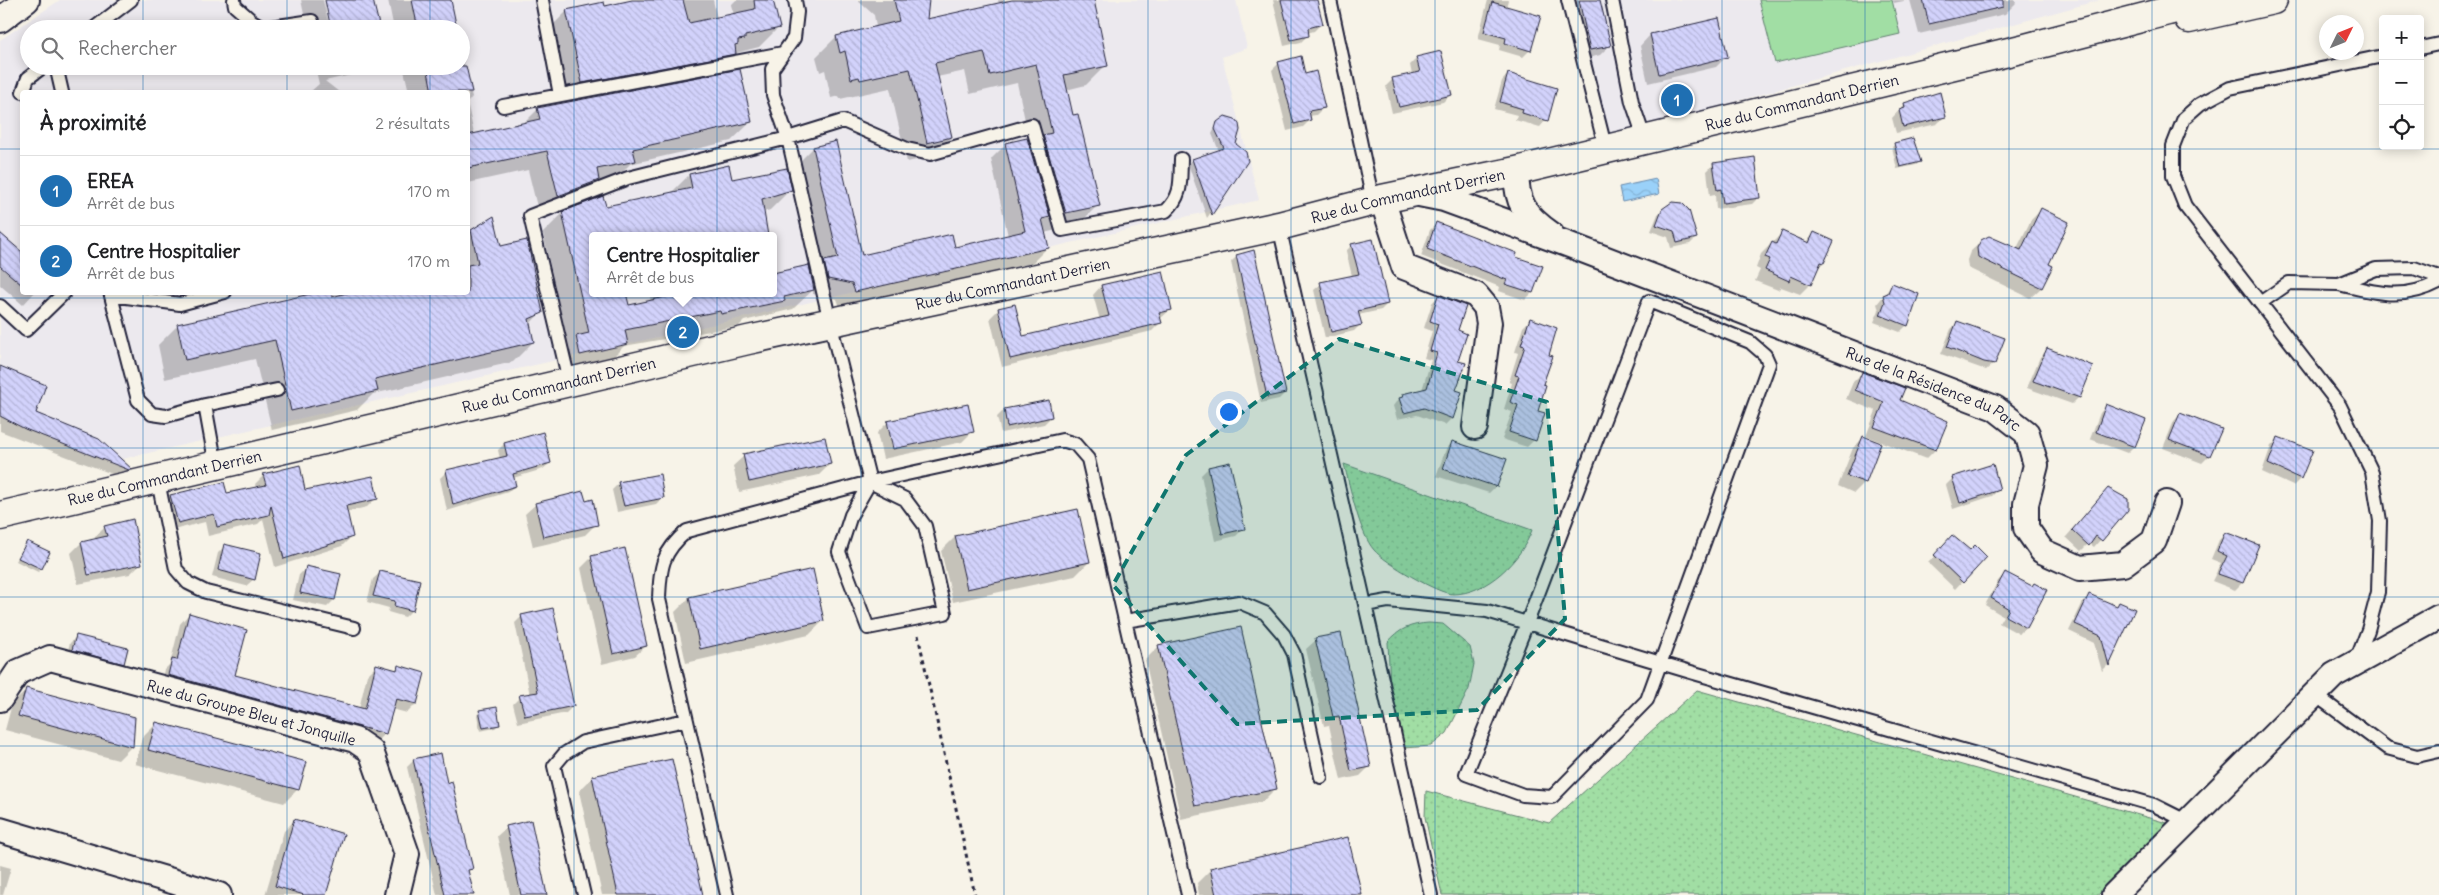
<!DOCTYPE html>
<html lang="fr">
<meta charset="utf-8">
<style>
:root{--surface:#fff;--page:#f2f2f2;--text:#202124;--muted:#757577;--line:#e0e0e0;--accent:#1f6fb2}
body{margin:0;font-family:Delius,sans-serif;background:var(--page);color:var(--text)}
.controls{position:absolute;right:15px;top:15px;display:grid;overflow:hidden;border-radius:5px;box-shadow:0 2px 12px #0003}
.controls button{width:45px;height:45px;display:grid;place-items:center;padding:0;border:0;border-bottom:1px solid var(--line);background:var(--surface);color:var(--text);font:25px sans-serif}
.compass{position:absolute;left:2319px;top:15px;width:45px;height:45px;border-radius:50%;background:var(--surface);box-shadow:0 2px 12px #0003;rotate:47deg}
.you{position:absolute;left:1228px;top:411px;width:18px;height:18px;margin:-12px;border:4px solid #fff;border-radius:50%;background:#1a73e8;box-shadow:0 0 0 8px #1a73e833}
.badge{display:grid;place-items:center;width:32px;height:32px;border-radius:50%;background:var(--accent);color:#fff;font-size:16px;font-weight:700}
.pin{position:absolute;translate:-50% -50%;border:2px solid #fff;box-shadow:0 1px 5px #0006}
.popup{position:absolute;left:589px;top:232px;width:188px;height:65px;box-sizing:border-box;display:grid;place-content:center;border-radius:5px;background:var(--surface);filter:drop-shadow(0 1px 4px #0005);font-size:16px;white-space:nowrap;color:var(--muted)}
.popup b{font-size:19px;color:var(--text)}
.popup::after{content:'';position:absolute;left:50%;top:100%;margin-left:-10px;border:10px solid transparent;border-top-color:var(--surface)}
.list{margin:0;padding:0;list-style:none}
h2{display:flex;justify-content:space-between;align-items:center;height:65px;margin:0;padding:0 20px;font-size:21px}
h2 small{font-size:16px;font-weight:400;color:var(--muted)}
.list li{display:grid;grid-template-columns:32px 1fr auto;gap:15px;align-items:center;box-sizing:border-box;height:70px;padding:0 20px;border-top:1px solid var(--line)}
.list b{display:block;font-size:19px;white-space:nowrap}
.list p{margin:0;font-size:16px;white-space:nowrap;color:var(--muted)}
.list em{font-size:16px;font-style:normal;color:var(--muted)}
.icon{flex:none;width:28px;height:28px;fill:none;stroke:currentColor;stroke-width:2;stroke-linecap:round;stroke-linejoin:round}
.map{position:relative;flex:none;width:2439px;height:895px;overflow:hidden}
.search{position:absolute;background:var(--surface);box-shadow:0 2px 12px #0003;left:20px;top:20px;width:450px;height:55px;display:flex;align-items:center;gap:12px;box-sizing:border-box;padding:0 18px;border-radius:28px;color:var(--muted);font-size:19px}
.panel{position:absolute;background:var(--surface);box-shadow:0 2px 12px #0003;left:20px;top:90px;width:450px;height:205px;border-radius:5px}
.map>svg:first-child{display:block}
.built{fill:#ece9ee;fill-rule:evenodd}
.grass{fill:url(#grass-dots);stroke:#628070}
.garden{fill:#a1dea4;stroke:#628070}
.water{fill:url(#water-waves);stroke:#6a8bad}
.shadow{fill:#0003}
.building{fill:url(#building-back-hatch);stroke:#22223b}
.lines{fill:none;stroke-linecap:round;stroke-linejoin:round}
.lane-casing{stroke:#22223b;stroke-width:16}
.street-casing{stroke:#22223b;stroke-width:28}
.secondary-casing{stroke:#22223b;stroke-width:31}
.path{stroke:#22223b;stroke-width:3;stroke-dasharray:4 4;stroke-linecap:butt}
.lane{stroke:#f7f3e8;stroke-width:12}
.street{stroke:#f7f3e8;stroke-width:24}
.secondary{stroke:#f7f3e8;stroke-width:28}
.marked{fill:#0f766e;fill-opacity:0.2;stroke:#0f766e;stroke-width:4;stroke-dasharray:10 6;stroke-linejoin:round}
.grid{fill:none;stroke:#1f6fb2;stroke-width:1;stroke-opacity:0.55}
.labels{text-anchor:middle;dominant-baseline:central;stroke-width:4.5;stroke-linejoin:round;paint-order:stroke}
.street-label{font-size:15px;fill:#22223b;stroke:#f7f3e8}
</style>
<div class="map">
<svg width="2439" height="895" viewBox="0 0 2439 895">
<defs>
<pattern id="grass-dots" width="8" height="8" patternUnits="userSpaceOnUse" patternTransform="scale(1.25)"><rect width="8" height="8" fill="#a1dea4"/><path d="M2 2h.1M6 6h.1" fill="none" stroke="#8abe8e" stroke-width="1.8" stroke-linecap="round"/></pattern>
<pattern id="water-waves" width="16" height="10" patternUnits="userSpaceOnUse" patternTransform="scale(1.25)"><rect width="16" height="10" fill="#9ad1f9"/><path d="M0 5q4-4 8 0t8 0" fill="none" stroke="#84b3d6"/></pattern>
<pattern id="building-back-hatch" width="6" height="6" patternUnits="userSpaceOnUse" patternTransform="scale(1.25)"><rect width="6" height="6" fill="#d2d2fb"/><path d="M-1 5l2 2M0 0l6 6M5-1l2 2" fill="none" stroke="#b4b4d8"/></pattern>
</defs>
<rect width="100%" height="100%" fill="#f7f3e8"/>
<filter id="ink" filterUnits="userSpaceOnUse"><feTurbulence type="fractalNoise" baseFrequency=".02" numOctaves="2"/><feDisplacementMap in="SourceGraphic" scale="10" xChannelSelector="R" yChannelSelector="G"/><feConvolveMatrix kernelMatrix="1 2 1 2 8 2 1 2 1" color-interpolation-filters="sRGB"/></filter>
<g filter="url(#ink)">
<!-- built -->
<path class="built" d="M60,0H1236L1247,48L1222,57L1259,200L122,459L99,439L0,398V40ZM29,29H461V66H29ZM22,92H468V292H22ZM593,236H773V293H593Z
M1574,0H2100L1608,137Z"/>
<!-- grass -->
<path class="grass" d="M1344,464L1532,530C1521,560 1487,594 1453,594C1438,594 1384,562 1374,550C1359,533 1350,486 1344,464Z
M1429,623L1443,624L1470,647L1474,664L1469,689L1447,733L1431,746L1404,748L1390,686L1388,642C1399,629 1411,624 1429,623Z
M1697,690L2167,823L2098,895H1442L1425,817L1426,791L1549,823Z"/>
<!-- garden -->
<path class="garden" d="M1759,0H1892L1900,34L1775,63Z"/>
<!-- water -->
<path class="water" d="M1656,179L1659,194L1622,202L1619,187Z"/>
<!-- shadow -->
<path class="shadow" d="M301,0H323L330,29H307Z
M388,0H450L456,29H394Z
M638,0H713L717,18L734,15L731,5L736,0H772L778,28L759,47L736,53L716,72L563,101L547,31L566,12L603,3L604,8Z
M857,0H927L926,21L999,4L998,0H1092L1106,65L1086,85L1066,90L1098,205L1078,225L1044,233L1047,248L1032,263L840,307L837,299L813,294V290L793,309L744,321L739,326L624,346L607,363L561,374L557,357L568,346L543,233L563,213L605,208L670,194L689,175L790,190L770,210L763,212L593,236V293L628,307L651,302L649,293H773V263L775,274L810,277L822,266L798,163L813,148L835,143L861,257L954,248L1008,236L991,159L1006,144L1029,150L1031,148L1017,83L970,94L965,71L937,77L951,137L931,157L907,162L890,88L840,99L839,96L831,98L825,70L820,72L816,57L836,37L876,27L874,15Z
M1273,0H1316L1321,24L1314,31L1307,33L1308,35L1301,42L1284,46Z
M1488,0H1508L1506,7L1530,50L1523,57L1499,50L1500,45L1478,39Z
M1567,0H1599L1610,45L1600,55L1581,60Z
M1893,0H1908L1894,3Z
M1910,0H2015L2016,3L2005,14L1919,34Z
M1650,35L1726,57L1716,67L1648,83L1640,46Z
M461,51L472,97L468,102V92H409L403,66H461Z
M1417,58L1450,95L1443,102L1392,113L1386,86L1393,79L1412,75L1410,65Z
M1279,63L1304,76L1324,107L1316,115L1309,116L1310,120L1303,127L1287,131L1272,70Z
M315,66H338L339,69H341V66H370L364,72L325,81L339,92H310L319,84Z
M1508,74L1546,120L1540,127L1515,120L1517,115L1494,109L1502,81Z
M1905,104L1944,117L1937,124L1896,133L1892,118Z
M468,106L474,134L523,124L538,109L751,122L731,141L630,164L615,180L593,185L578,200L539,215L528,170L468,183Z
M1217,124L1247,161L1207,218L1188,164L1192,160L1219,151L1212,134Z
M1895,144L1919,162L1916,165L1897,169L1892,147Z
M1714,164L1759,197L1752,204L1716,209L1715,195L1710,196L1707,171Z
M1673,203L1696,238L1690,244L1671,248L1668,237L1651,231L1658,214Z
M2042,209L2047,265L2051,267L2041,288L2030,298L1968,268L1967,260L1970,252L1982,241L2016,250L2031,220Z
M1437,223L1514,257L1532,293L1525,300L1499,291L1500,287L1421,256L1430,230Z
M471,231L500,248L541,312L529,325L533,342L513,362L373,394L357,410L272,430L255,359L165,379L158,345L178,325L331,298L468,292V235Z
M1782,233L1805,243L1814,234L1823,263L1816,270L1810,284L1800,294L1781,287L1778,290L1755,281L1760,270L1756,268L1761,254Z
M0,235L22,254V292H35L23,305L0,285Z
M1352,245L1387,304L1381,310L1358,315L1360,325L1354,331L1325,338L1314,290L1321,284L1352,276L1346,251Z
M1237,256L1285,393L1279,399L1261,403L1231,262Z
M1162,273L1171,309L1160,319L1161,322L1152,331L1002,367L990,318L999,309L1022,338L1100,320L1093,295L1101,286Z
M1892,285L1907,325L1900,332L1874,322L1879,310L1877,304Z
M1438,296L1456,361L1452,418L1445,425L1417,415L1397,419L1393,406L1396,402L1403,395L1422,390L1431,360L1424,358L1432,331L1424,328L1432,303Z
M1530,320L1547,355L1536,412L1534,440L1527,447L1502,439L1512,412L1504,409L1512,383L1509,382L1518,353L1515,352L1523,327Z
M1958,322L1994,363L1986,370L1941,354L1951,329Z
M2047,350L2079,397L2072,404L2027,388L2040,357Z
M0,367L34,414L131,468L120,477L0,431Z
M1862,373L1898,401L1935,450L1926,459L1866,436L1876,411L1846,399L1853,382Z
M1048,401L1051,417L1044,424L1001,433L997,417L1004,410Z
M2107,405L2134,446L2127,453L2090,439L2100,413Z
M2181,414L2220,430L2209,456L2202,463L2163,448L2174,421Z
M888,422L973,431L962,442L883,459L877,433Z
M1863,438L1865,482L1854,493L1838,486L1853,448Z
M2278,439L2300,479L2293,486L2262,472L2271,446Z
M1453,442L1496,486L1489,493L1436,476L1446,449Z
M504,444L550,463L543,469L513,478L515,485L508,492L447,511L440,478L447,471L500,459L498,450Z
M744,456L830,464L819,475L739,492L733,466Z
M1229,464L1243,529L1236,536L1215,541L1201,475L1208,468Z
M264,475L304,492L376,498L367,507L346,512L352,536L342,546L275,567L263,519L258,524L208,536L205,522L169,531L161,506L170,496L223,484L226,495L256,488L255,484Z
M1953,478L1999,489L1992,496L1953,509L1946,485Z
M619,483L663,497L656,504L617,512L612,490Z
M2108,489L2127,509L2094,547L2089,543L2081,551L2066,537Z
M536,504L596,524L585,535L533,547L525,514Z
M1077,511L1089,562L1075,576L953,602L941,551L955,537Z
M105,527L141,563L130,574L78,584L71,553L81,543L95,540V537Z
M2226,533L2257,545L2242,583L2235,590L2212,581L2221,563L2211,559L2219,540Z
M1953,537L1970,552L1985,557L1955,589L1928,563Z
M27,542L41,569L38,572L16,561Z
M225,546L254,579L246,586L212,577L218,553Z
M592,557L646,646L635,656L602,664L581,568Z
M306,568L334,600L327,607L293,600L299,575Z
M812,571L823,621L809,635L686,663L675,612L689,598Z
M381,572L412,610L405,617L388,612L389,608L367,602L373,579Z
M2005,574L2031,587L2046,591L2026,627L2019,634L1999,623L2003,616L1985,605L1998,581Z
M2090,595L2116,607L2120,603L2133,610L2108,665L2102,671L2094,643L2069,631L2083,602Z
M189,614L234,676L359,709L367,675L376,666L395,670L399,666L423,674L416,704L407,713L392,709L385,733L376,742L160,684L164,670L170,664L180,624Z
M522,616L573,706L566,713L518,723L513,704L520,697L530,695L515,623Z
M77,636L123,663L116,670L66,656L70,643Z
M1316,640L1370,766L1360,776L1341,780L1329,725L1324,726L1306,649Z
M1159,646L1276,788L1262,802L1181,819L1145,660Z
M27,690L132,746L118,760L5,730L12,704Z
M480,711L498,725L495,728L480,731L477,715Z
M156,724L298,789L284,803L135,764L142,738Z
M414,760L446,784L471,868L467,873L472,895H437L407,767Z
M593,777L701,895H602L579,791Z
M295,820L324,895H265L284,831Z
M507,827L545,895H510L497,836Z
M0,865L11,868L3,895H0Z
M1211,869L1360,895H1199L1197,883Z"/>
<!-- building -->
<path class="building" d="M325,0H373L380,29H331Z
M412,0H451L457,29H418Z
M632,0H683L689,23L755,9L754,0H773L780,28L745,36V39L738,40V44L735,45L736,54L582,83L566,10L604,2L605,6Z
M894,0H929L927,19L1012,0H1094L1108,66L1064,75L1073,115L1078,114L1100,206L1066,213L1043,135L1052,133L1036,64L990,75L984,52L935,63L952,137L927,143L910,69L860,80L859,77L851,79L845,51L840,53L836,36L899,21Z
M1281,0H1317L1323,24L1308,28L1309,36L1291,40Z
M1579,0H1600L1611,46L1590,50Z
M1923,0H2003V7L1929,24Z
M1492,2L1541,16L1531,51L1505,43L1506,38L1484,32Z
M1719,18L1728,57L1659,74L1650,34Z
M1441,51L1452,95L1399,107L1392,78L1420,72L1416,57Z
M1301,56L1305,74L1316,71L1325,108L1309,111L1311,120L1294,124L1278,62Z
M427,66H466L472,92H432Z
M740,69L752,122L633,149L636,161L597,169L599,180L558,196L547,151L468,168V135L540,119L537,108Z
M1508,73L1557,88L1548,121L1522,113L1523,109L1500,102Z
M1940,92L1946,117L1903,127L1899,110L1905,108L1904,103Z
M1225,116L1235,119L1239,124L1240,130L1236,144L1246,152L1248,161L1212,215L1192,159L1224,148L1215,129L1217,122Z
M1027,138L1050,217L1042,219L1049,248L855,292L852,284L828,279L824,261L838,258L813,147L836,141L862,255L952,234L955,247L1025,231L1005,143Z
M1913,138L1921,162L1900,167L1894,143Z
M1755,157L1760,198L1723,203L1721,189L1717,190L1713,163Z
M729,165L732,179L787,168L792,190L762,199L768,236H593V293H626L629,305L684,293H773V273L809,265L814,290L784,297L785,301L721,314L720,311L625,330L628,344L580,355L576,336L589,333L562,212L603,196L606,206L692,188L689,174Z
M1672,202L1682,203L1689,210L1697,238L1677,243L1674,231L1656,225L1662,209Z
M2041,208L2069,222L2049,264L2053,266L2042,288L1978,257L1977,248L1981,240L1989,236L2021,250Z
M494,216L501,246L527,240L543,313L529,319L534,342L375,379L378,391L291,411L275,340L185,360L177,324L319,292H331L332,297L350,292H468V265L478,263L471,230Z
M1436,222L1517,253L1516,257L1543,266L1533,293L1505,284L1507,280L1427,249Z
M1782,231L1809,243L1814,232L1834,241L1824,263L1821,262L1811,285L1791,276L1789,281L1765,270L1770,259L1765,257L1772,242L1776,244Z
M0,233L22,252V285L0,266Z
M1373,239L1388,304L1358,311L1362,325L1331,332L1320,282L1359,274L1351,244Z
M1254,250L1286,393L1267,397L1236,255Z
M1163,271L1172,310L1159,313L1162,323L1010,359L998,308L1015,304L1023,336L1109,316L1101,285Z
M1892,283L1919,294L1908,326L1880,315L1885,302L1883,295L1888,293Z
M1438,295L1466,306L1458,330L1467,334L1458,361L1466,363L1456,390L1462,392L1453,419L1424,408L1404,413L1399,398L1403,397L1402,394L1427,388L1437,353L1430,351L1438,324L1430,321Z
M1530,318L1557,328L1549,355L1553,356L1543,384L1546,385L1538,411L1545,413L1536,441L1509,432L1518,405L1510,402L1519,376L1515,375L1525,346L1521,345Z
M1957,321L2005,338L1995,364L1984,362L1947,347Z
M2047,348L2093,366L2080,398L2033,381Z
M0,366L46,385L36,413L99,439L132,469L129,470L25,429L0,416Z
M1862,372L1905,388L1900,400L1948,421L1936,450L1874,427L1884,402L1855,390Z
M1049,400L1052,417L1007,427L1004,409Z
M968,404L974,432L893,449L887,421Z
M2106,404L2146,420L2135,447L2096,432Z
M2180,413L2222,429L2210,456L2169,440Z
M543,432L551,463L513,474L516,486L453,505L446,470L507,456L504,443Z
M1863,436L1881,443L1866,483L1847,476Z
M825,437L831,464L749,482L743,454Z
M2278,437L2313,450L2301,479L2268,464Z
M1452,441L1507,459L1497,487L1443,469Z
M1230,462L1245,529L1222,534L1208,467Z
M1993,464L2000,490L1960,503L1952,477Z
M300,465L305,490L373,476L378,499L346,506L353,537L284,559L271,505L269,515L217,527L214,514L178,523L170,495L224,482L227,493L266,485L263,474Z
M660,474L664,498L624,506L618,482Z
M2108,488L2128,499V510L2102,541L2096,536L2089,546L2072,530Z
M583,491L586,501L593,499L598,525L543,537L535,503Z
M1078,509L1090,562L967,589L955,536Z
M133,519L142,564L88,575L81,542L107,536L104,526Z
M2225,532L2259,545L2243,583L2218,574L2227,556L2217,551Z
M1952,535L1970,550L1975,545L1987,557L1963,583L1934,555Z
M27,541L50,552L42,569L18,558Z
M224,544L261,553L255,580L218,570Z
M625,548L647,646L613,654L591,556Z
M306,566L341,574L335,600L300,593Z
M813,569L824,621L700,649L689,597Z
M380,571L420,580L413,611L394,606L395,601L373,596Z
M2005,572L2032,586L2034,583L2047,590L2027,628L2005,616L2009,609L1991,598Z
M2089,594L2117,606L2119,602L2135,609L2109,666L2101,636L2075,624Z
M553,608L574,706L525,716L519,695L538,692L521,615Z
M189,613L247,630L235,675L365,709L376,664L397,670L398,665L425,673L417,704L396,699L386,734L168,675L172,659L177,660Z
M1241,627L1277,789L1195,806L1158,645Z
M1341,633L1371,767L1351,771L1339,716L1333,717L1315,638Z
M76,635L128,648L124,664L72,650Z
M26,688L135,717L133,747L18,716Z
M497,707L500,725L483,728L479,710Z
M156,722L307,762L299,790L148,750Z
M441,753L447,783L452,781L466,840L473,869L468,870L474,895H445L423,803L413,759Z
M672,759L703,895H618L592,776Z
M294,819L344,834L326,895H304L275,886Z
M531,820L547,895H521L506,826Z
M1348,837L1362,895H1216L1210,868Z"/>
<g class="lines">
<defs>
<path id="lane" d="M234,0L235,6L252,21L264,28L312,21
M542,0L560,95
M795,0L797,12L794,38L772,69L773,95L788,138L830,322L870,482L905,499L925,526L945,613L868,628L839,552L851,515L870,482
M1330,0L1373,201
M1568,0L1606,150
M1612,0L1632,102L1645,140
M93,29L131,0
M2420,48L2439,44
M56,66L62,92
M23,92L28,78L44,66
M503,106L783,53
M1279,226L1431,895
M2339,284C2377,293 2403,301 2439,282
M110,292L138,400L152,414L166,416L205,405L216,466
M111,295L180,304L225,292
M1649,301L1750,342L1765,355L1769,364L1647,700L1552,797L1523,795L1466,774L1527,623Z
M2260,303L2289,283L2339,284L2376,269L2414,268L2439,277
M0,306L26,330L65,292
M566,368L530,216L628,178L788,138L843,121L907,149L930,154L1032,125L1062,230L1166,211C1183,195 1180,181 1181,159
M205,405L277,390
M155,480L160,491L176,569L188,583L206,592L354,628
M1365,605L1388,601L1487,611L1694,673L2154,805L2186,821
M1125,621L1239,602L1265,613L1284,635L1294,654L1321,777
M2356,661L2368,630L2378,592L2380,521L2372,472L2340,406L2185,206L2173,176V146L2184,118L2200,104L2230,88L2383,56
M2314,694L2387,748L2417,756L2439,751
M584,895L554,766L564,754L583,742L686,720
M727,895L659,599C660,567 662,552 687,531L870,482L1062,440L1075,444L1088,459L1188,895"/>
<g id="street">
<path d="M0,20L27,0"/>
<path d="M1516,171C1516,203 1525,216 1551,234"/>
<path id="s1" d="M1414,193L1444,199L1567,244L1995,408L2027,433L2036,465L2026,504V528L2042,551L2080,568L2123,564L2154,541L2167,503"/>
<path d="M1382,199L1404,267L1476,295L1486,307L1489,323L1475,427"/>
<path id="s2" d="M0,699L18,672L50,658L355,740L371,751L407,854L397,895"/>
<path d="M0,830L219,895"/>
<path d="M2114,895L2334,675L2439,617"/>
</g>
<g id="secondary">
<path d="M2189,19L2273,0"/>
<path id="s3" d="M0,516L748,340L1279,226L1382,199L1516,171L2025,48L2211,0"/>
</g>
</defs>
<!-- lane casing -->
<use href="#lane" class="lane-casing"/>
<!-- street casing -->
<use href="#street" class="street-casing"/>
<!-- secondary casing -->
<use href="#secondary" class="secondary-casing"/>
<!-- path -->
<path class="path" d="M918,635L975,895"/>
<!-- lane -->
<use href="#lane" class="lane"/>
<!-- street -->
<use href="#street" class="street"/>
<!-- secondary -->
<use href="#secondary" class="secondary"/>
</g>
</g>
<!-- marked area -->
<path class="marked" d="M1339,339L1547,402L1565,619L1477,710L1237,724L1113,585L1186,455Z"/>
<!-- grid -->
<path class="grid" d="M143,0V29M287,0V29M430,0V29M574,0V895M717,0V895M861,0V895M1004,0V895M1148,0V895M1291,0V895M1435,0V895M1578,0V895M1722,0V895M1865,0V895M2009,0V895M2152,0V895M2296,0V895M143,66V92M287,66V92M430,66V92M0,149H22M468,149H2439M143,292V895M287,292V895M430,292V895M0,298H2439M0,448H2439M0,597H2439M0,746H2439"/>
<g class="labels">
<!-- street labels -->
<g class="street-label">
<text stroke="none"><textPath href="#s3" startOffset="1849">Rue du Commandant Derrien</textPath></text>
<text stroke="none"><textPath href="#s3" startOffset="1444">Rue du Commandant Derrien</textPath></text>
<text stroke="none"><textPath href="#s3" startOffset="1039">Rue du Commandant Derrien</textPath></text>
<text stroke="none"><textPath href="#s3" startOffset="574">Rue du Commandant Derrien</textPath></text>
<text stroke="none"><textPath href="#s1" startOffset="556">Rue de la Résidence du Parc</textPath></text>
<text stroke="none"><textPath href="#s3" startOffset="169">Rue du Commandant Derrien</textPath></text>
<text stroke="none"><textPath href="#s2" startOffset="276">Rue du Groupe Bleu et Jonquille</textPath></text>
</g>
</g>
</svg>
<div class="controls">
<button>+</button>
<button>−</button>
<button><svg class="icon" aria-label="locate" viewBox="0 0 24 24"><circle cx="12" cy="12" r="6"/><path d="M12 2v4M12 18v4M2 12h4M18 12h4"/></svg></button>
</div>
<svg class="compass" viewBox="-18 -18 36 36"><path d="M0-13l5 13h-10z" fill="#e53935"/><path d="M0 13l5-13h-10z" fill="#757577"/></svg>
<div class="you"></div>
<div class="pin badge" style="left:1677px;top:100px">1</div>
<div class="pin badge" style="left:683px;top:332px">2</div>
<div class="popup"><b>Centre Hospitalier</b>Arrêt de bus</div>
<div class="search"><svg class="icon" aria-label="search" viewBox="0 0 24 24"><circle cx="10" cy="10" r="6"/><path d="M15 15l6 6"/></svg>Rechercher</div>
<section class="panel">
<h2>À proximité<small>2 résultats</small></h2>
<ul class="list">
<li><span class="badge">1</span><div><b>EREA</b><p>Arrêt de bus</p></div><em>170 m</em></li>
<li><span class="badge">2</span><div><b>Centre Hospitalier</b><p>Arrêt de bus</p></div><em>170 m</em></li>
</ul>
</section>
</div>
